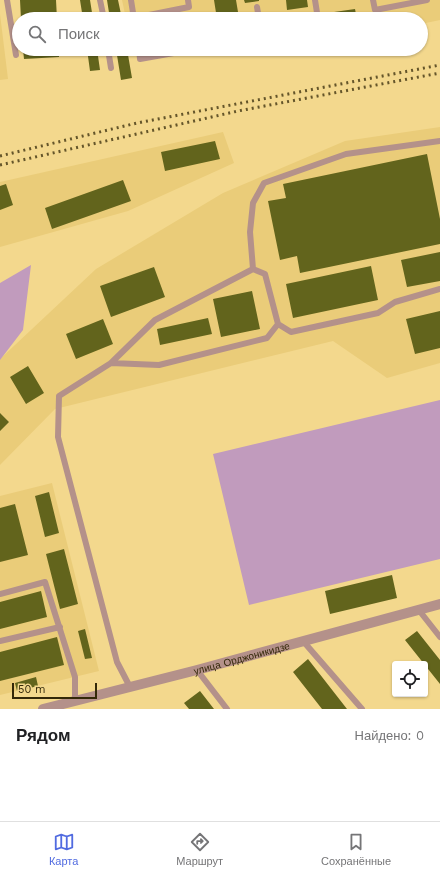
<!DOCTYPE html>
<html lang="ru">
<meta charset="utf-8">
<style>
:root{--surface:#fff;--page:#f2f2f2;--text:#202124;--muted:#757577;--line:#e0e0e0;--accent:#516be0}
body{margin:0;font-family:"Work Sans",sans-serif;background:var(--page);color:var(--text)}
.controls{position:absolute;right:12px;bottom:12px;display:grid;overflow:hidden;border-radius:4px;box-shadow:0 1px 3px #0004}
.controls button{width:36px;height:36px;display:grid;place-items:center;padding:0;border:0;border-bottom:1px solid var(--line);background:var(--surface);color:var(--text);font:20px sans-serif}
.scale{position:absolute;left:12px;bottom:10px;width:85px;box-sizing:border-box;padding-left:4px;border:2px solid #332808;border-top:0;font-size:11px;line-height:14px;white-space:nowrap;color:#332808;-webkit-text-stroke:3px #f3d88d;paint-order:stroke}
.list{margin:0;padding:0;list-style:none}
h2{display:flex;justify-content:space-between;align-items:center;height:52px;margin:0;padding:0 16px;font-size:17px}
h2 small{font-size:13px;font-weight:400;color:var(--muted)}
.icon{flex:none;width:22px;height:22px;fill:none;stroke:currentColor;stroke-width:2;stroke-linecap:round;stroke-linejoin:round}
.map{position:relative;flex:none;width:440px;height:709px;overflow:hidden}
.search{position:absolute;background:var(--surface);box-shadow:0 1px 3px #0004;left:12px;right:12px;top:12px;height:44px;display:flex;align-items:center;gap:10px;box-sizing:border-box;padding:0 14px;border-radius:22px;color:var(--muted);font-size:15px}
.sheet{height:112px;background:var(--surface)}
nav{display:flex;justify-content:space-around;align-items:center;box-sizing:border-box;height:56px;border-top:1px solid var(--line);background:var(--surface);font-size:11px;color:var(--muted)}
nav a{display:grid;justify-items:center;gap:2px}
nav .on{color:var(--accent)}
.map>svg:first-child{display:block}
.built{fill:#eacc79}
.green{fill:#c19bbd}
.building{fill:#62641c}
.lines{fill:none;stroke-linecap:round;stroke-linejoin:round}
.service{stroke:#b4918a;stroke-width:6}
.minor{stroke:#b4918a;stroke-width:10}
.rail{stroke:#64552a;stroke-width:3;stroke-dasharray:2 4;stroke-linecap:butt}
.labels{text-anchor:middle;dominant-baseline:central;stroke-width:4;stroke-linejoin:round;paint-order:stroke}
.street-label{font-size:10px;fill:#332808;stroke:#f3d88d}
</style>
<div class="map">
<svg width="440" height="709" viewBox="0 0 440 709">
<rect width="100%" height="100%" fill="#f3d88d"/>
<!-- built -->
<path class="built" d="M122,0H440V20L421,24V19H126Z
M0,14L8,79L0,80Z
M440,127V363L387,378L333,341L55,409L0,465V359L96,269L223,193L345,141Z
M223,132L234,163L128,211L0,247V182Z
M52,483L99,671L0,695V496Z"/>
<!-- green -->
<path class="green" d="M31,265L23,330L0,360V283Z
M440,400V559L249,605L213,454Z"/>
<!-- building -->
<path class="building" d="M20,0H56L57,19H21Z
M80,0H90L93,19H83Z
M107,0H118L122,19H110Z
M214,0H236L239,18L217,19Z
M244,0H259V1L245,3Z
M286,0H307L308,7L287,10Z
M355,9L357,19H335L334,12Z
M23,49H59V57L24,59Z
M87,49H97L100,70L90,71Z
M116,49H127L132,78L121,80Z
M215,141L220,159L165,171L161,152Z
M427,154L440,219V244L300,273L297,256L280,260L268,201L286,198L283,184Z
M123,180L131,201L52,229L45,208Z
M6,184L13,205L0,210V186Z
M440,252V281L407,287L401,260Z
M371,266L378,300L293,318L286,284Z
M154,267L165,297L111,317L100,286Z
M252,291L260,329L221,337L213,299Z
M440,311V348L415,354L406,319Z
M208,318L212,334L160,345L157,329Z
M103,319L113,344L76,359L66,334Z
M28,366L44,393L26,404L10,377Z
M0,413L9,422L0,431Z
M49,492L59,533L45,537L35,496Z
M15,504L28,555L0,562V508Z
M64,549L78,604L60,609L46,554Z
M392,575L397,598L330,614L325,591Z
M41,591L47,617L0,629V602Z
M85,629L92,658L85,659L78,631Z
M417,631L440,660V684L405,640Z
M57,637L64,665L0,681V652Z
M308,659L347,709H322L293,672Z
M36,677L38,686L17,691L15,683Z
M200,691L214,709H189L184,703Z"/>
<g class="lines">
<!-- service -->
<path class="service" d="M7,0L16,55
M100,0L104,19
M131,0L134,19
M315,0L318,19
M373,0L375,10L427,0
M257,7L259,19
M134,18L189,7L188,0
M108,49L111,68
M139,49L140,59L196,49
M253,269L250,232L253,203L264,183L346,154L440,141
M111,363L159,365L267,338L278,324
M0,594L45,582L75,677V701
M418,609L440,637
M0,641L60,627
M303,641L362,709
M197,670L227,709
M130,687L117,662L58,437L59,396L111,363L155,320L253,269L265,274L278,324L291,332L378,313L395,302L440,289"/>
<!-- minor -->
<path class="minor" id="s1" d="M43,709L197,670L440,604"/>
<!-- rail -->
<path class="rail" d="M0,156L137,123L440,65
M0,165L238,111L440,73"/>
</g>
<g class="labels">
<!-- street labels -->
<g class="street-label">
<text stroke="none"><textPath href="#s1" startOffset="205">улица Орджоникидзе</textPath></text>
</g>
</g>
</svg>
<div class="controls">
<button><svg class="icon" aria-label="locate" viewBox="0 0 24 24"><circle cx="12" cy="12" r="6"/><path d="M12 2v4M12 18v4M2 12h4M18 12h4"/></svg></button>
</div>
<div class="scale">50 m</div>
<div class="search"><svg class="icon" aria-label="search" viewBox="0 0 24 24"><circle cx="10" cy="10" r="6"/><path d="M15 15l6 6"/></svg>Поиск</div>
</div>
<section class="sheet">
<h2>Рядом<small>Найдено: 0</small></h2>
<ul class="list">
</ul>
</section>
<nav>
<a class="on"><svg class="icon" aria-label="map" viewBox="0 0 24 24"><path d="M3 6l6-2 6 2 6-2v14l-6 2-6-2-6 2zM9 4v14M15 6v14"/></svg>Карта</a>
<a><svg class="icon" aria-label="directions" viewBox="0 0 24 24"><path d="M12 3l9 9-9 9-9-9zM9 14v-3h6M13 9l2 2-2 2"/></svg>Маршрут</a>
<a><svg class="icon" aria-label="saved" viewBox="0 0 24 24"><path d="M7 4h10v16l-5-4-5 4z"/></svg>Сохранённые</a>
</nav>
